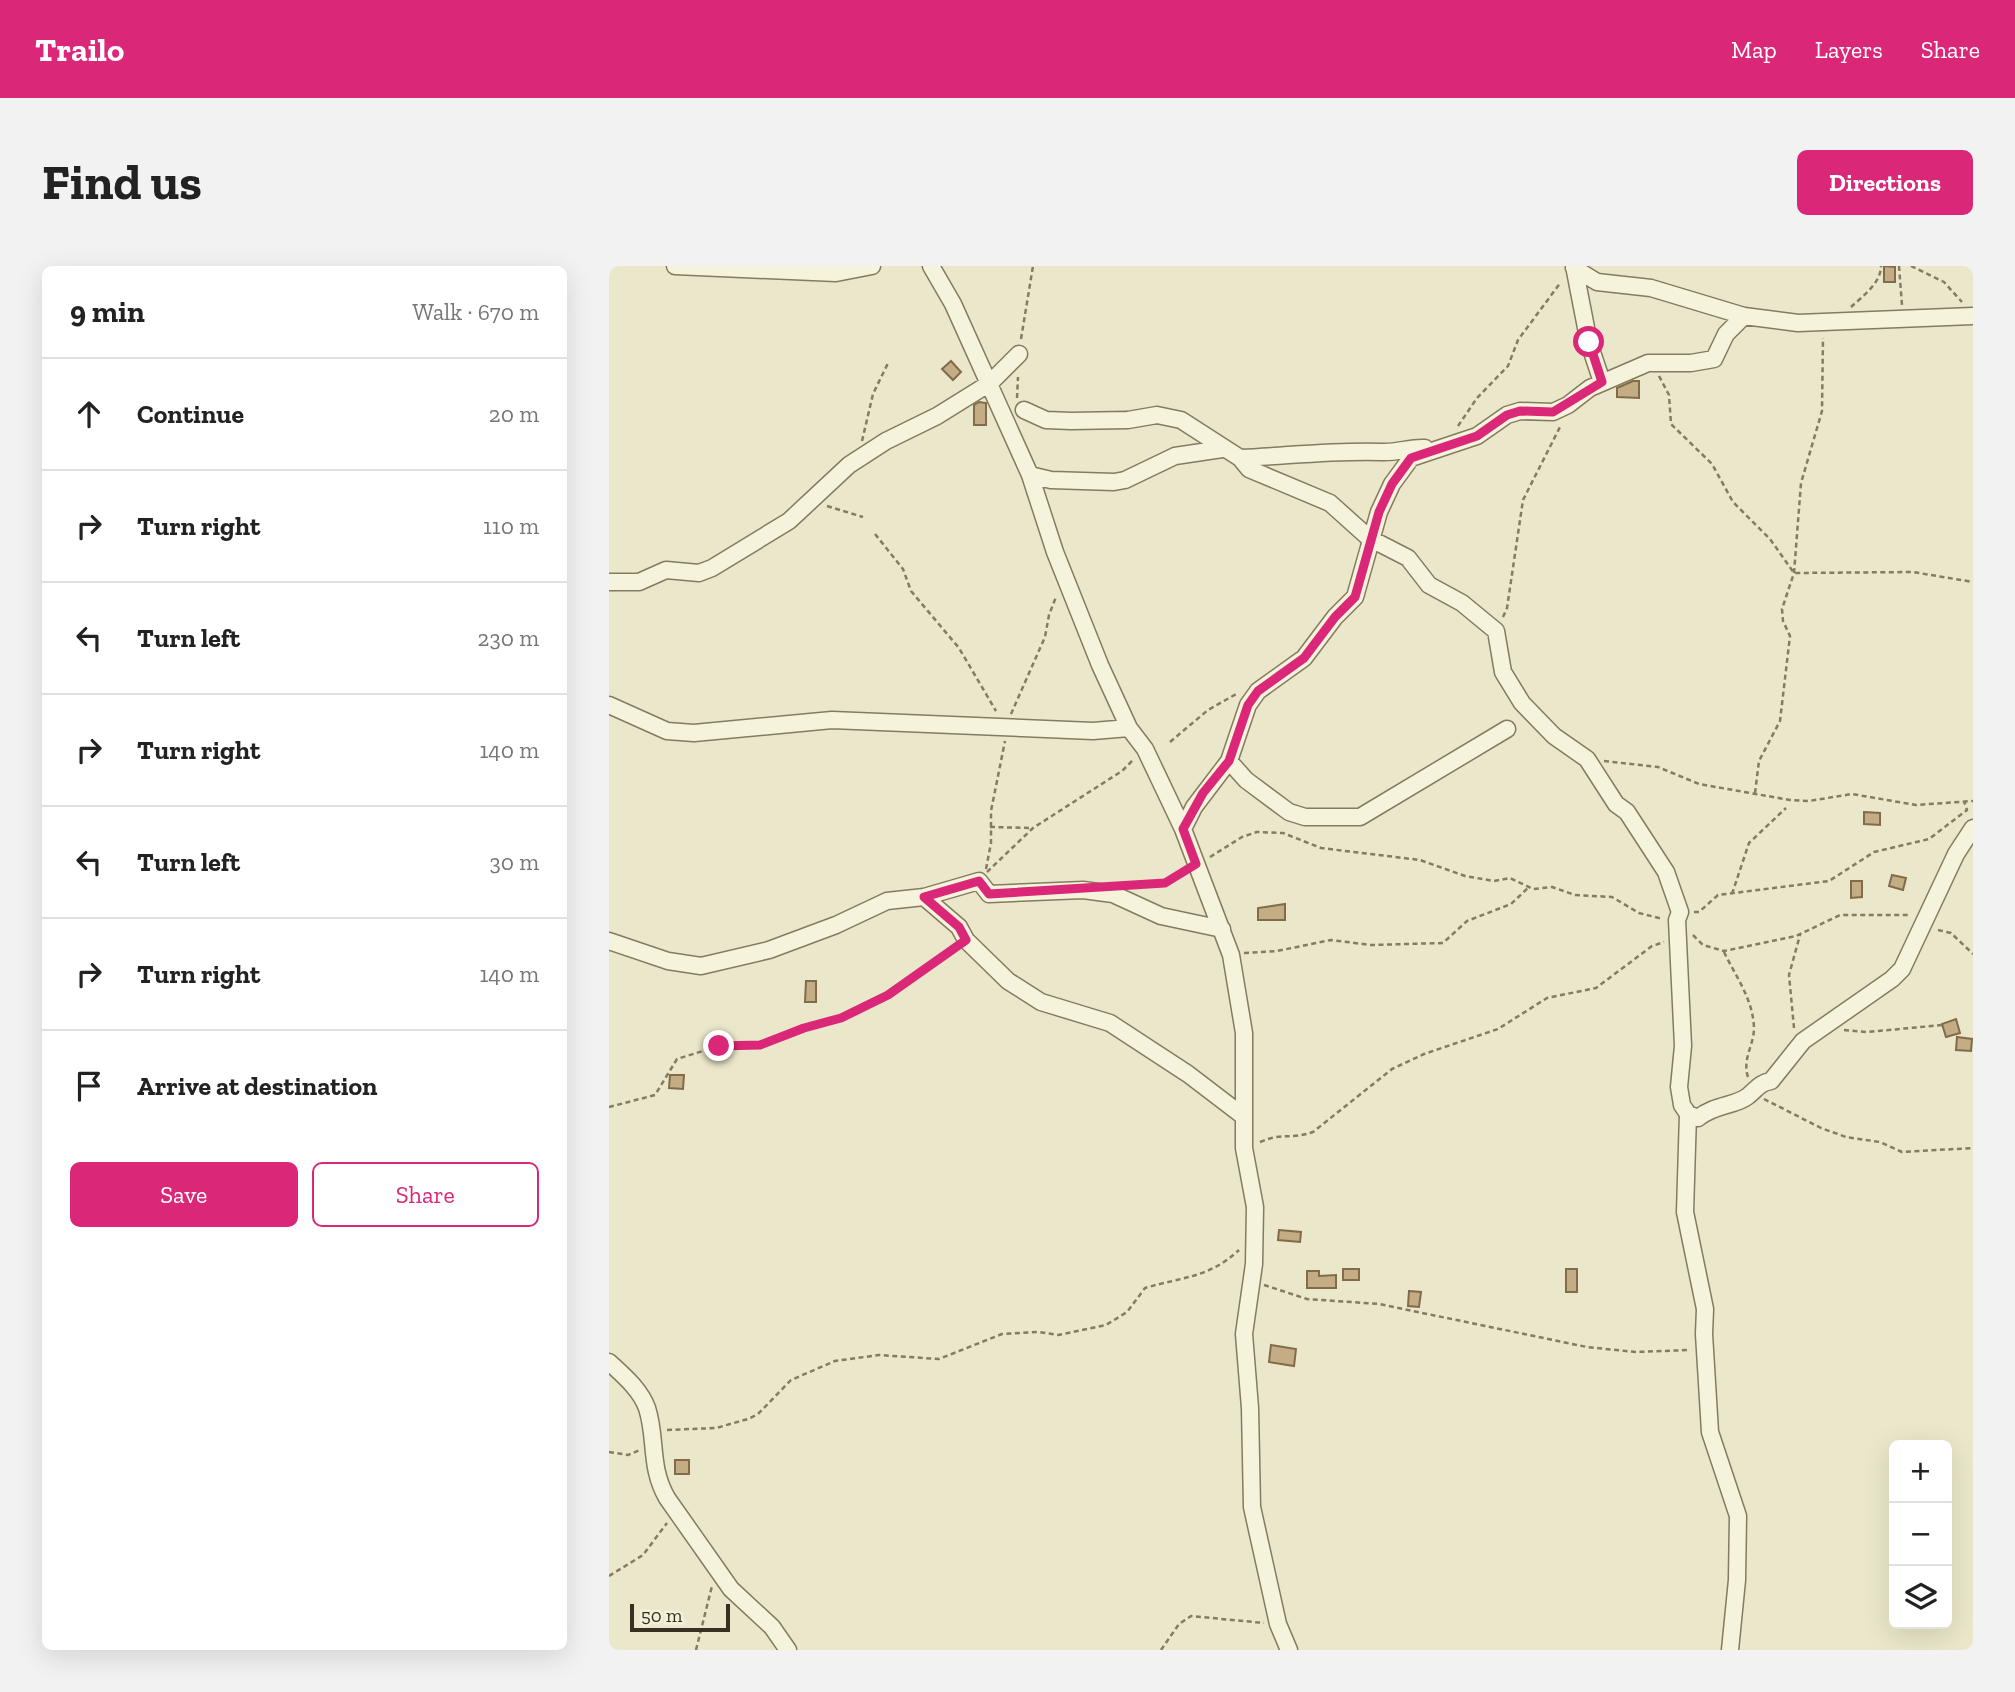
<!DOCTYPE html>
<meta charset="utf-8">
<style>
:root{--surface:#fff;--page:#f2f2f2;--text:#222;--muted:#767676;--line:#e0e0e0;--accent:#db2777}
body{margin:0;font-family:"Zilla Slab",serif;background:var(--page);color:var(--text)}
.controls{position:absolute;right:21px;bottom:21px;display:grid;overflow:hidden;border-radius:10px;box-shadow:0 7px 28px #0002}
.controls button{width:63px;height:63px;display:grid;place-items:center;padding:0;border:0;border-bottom:2px solid var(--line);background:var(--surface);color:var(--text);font:35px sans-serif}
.scale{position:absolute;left:21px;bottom:18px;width:100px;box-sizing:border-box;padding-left:7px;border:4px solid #373022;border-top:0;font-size:19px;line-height:24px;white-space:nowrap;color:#373022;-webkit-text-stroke:5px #f2f0d9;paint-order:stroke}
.stop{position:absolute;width:21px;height:21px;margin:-16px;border:5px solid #db2777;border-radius:50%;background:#fff}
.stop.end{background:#db2777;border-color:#fff;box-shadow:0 2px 7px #0008}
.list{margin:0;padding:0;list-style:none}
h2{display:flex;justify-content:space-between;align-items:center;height:91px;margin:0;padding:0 28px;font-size:30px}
h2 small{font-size:23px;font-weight:400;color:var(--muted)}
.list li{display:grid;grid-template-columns:46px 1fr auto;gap:21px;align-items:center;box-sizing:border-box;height:112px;padding:0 28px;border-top:2px solid var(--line)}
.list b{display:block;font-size:26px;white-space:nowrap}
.list em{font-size:23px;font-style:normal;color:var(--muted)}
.actions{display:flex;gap:14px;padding:21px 28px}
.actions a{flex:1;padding:16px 0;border:2px solid var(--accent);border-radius:10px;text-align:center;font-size:24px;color:var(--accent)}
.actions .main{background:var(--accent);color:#fff}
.icon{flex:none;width:38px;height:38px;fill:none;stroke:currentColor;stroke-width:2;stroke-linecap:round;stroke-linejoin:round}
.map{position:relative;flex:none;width:1364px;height:1384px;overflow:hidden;border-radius:10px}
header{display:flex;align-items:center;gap:42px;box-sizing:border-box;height:98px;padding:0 35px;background:var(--accent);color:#fff}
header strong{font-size:33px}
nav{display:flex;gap:38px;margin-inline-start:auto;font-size:24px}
.intro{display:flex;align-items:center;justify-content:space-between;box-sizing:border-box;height:168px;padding:0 42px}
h1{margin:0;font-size:49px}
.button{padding:18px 32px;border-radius:10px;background:var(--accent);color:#fff;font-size:24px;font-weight:700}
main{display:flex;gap:42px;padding:0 42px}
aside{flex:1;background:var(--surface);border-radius:10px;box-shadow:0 7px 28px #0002}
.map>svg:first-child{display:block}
.building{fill:#c4ac84;stroke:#816b49;stroke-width:2}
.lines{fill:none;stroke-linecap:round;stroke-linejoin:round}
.minor-casing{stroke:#847b60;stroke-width:19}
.path{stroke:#847b60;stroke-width:2.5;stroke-dasharray:5 3.5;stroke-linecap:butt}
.minor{stroke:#f5f3dc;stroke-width:16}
.route{stroke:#db2777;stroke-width:9}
</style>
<header>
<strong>Trailo</strong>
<nav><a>Map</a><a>Layers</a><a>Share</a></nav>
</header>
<div class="intro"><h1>Find us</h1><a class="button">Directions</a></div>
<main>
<aside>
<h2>9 min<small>Walk · 670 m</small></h2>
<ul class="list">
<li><svg class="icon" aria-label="ahead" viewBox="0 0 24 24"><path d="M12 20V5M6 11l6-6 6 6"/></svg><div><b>Continue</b></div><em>20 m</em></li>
<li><svg class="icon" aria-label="right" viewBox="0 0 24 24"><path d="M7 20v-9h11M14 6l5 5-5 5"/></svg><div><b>Turn right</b></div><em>110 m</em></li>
<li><svg class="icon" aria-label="left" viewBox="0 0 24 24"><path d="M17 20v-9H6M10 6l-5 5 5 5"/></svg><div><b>Turn left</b></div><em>230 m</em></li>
<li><svg class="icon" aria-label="right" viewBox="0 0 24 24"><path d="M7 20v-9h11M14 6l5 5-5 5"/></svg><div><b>Turn right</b></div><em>140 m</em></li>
<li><svg class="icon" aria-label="left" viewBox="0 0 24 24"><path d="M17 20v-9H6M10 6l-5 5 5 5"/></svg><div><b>Turn left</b></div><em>30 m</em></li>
<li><svg class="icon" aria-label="right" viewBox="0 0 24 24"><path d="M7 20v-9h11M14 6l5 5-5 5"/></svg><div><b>Turn right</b></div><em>140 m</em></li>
<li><svg class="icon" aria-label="arrive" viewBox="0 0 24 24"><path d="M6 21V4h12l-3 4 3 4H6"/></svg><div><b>Arrive at destination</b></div></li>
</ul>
<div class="actions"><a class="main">Save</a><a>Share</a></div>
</aside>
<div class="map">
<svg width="1364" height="1384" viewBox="0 0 1364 1384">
<rect width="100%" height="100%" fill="#eae7ca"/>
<!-- building -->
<path class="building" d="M1275,0L1286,1V16H1275Z
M342,95L352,106L344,114L333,103Z
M1024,115H1030V132L1008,131V122Z
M370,136L377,137V159H365V139Z
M1255,546L1271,547V559L1255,558Z
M1283,609L1297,612L1294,624L1280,620Z
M1242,615H1253V631L1242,632Z
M676,638V654H649V642Z
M197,715H207V736H196Z
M1347,753L1351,767L1337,771L1333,758Z
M1348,771L1363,773L1362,785L1347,784Z
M61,809H75L74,823L60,822Z
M670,964L692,966L691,976L669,974Z
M734,1003H750V1014H734Z
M957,1003H968V1026H957Z
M698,1005H710V1010L727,1009V1022H698Z
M800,1025L812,1026L810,1041L799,1040Z
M662,1079L687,1083L685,1100L660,1096Z
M66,1194H80V1208H66Z"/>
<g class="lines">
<defs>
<path id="minor" d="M66,0L227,7L263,0
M322,0L344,38L421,209L446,286L491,399L520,462L536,483L574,563L622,689L635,767V882L646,941L645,998L635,1068L641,1142L643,1241L669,1358L680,1384
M965,0L980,77L993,116
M965,2L988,16L1042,22L1135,50L1189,57L1364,50
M415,144L437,154L462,155L519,154L548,149L572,154L631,192L640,203L721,237L760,272L799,292L820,319L853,337L887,365L894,406L913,437L945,470L978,493L1007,538L1018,546L1057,606L1071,646L1068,654L1074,780L1070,821L1073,839L1079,848L1076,946L1096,1043L1095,1068L1101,1166L1129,1250L1128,1314L1121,1384
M631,192C679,190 726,184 773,186C788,187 801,181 816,182
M421,209L442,214L505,216L516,214L566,190L613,183
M0,316H30L57,304L90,307L103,302L180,255L240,199L277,175L328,150L381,117L410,88
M0,439L58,465L85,467L223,454L484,465L520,462
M620,495L637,514L680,546L696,551H751L898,463
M574,563L585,541L620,495L639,439L649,425L695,392L726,351L746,331L770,246L783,218L802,192L868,170L898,149L911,145L944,146L959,139L981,122L1039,97H1082L1105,93L1117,68L1135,50
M315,631L350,661L357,674L399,715L432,736L501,757L579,808L634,850
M0,675L59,695L92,700L160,684L227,659L278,635L315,631L370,615L380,628L474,624L504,628L552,650L613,663
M1079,848L1089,852C1106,838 1127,840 1139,830C1148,823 1150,817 1162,815L1194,775L1283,713L1293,703L1347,588L1364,562
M0,1096C14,1109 31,1123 38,1142C48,1173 40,1201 58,1232L122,1323L163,1361L179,1384"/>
</defs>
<!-- minor casing -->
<use href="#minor" class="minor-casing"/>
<!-- path -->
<path class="path" d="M1290,0L1293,39
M1302,0L1335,16L1353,36
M1242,41C1254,30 1272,17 1272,0
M412,73L424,0
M1050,110L1060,129L1062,158L1103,198L1124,236L1161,273L1185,307L1304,306L1364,316
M408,132L409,111
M849,160L868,132L899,100L909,74L952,16
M253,175L264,128L280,95
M218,240L254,251
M266,268L294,303L302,325L350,382L387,445
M894,351L898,342L914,234L952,159
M402,448L436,371L440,349L447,331
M561,476L599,444L629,427
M995,495L1049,501L1090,518L1181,534L1200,535L1243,528L1307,539L1364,535
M1146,527L1150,495L1171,455L1181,370L1174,355L1173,343L1185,307L1192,217L1213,145L1214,72
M381,561L423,562
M601,591L633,571L648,566L674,567L712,582L811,594L856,610L885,615L901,612L924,623L943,621L966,629L1003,631L1030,647L1054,653
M377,603L382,577V545L396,475
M378,606L424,562L513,505L525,493
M522,620L557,617L575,605
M1123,628L1140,577L1177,542
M1085,646H1090L1109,629L1220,615L1265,586L1320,573L1358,544L1355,535
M1329,664L1342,667L1364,688
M1084,669L1094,679L1115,685L1187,670L1231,649H1302
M1115,686C1127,711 1144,733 1145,762C1145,779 1133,793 1139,811
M635,687L668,685L722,674L762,679L834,677L858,655L902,638L920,621
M1185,762L1180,709L1191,669
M1235,764L1257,766L1334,759
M1155,833L1212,862L1237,871L1271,876L1293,886L1364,882
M0,841L46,829L68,793L110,780L151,779L195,762L232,752L279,729L347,682
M651,876C674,866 682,874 704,866L783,803L815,788L889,763L938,732L987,722L1043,680L1055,676
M655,1019L698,1033L770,1038L978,1081L1027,1086L1081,1084
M58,1164L107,1162L139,1153L149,1148L182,1114L226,1095L270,1089L330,1093L393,1068L429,1066L449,1069L497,1059L518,1046L536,1022C573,1011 600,1012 630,984
M0,1186L19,1189L31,1184
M0,1310L34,1289L58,1257
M87,1384L103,1320
M552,1384L570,1358L582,1350L655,1357"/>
<!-- minor -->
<use href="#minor" class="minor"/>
</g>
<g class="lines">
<!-- route -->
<path class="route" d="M110,780L151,779L195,762L232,752L279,729L357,674L350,661L315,631L370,615L380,628L556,617L587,598L574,563L594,527L620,495L639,439L649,425L695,392L726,351L746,331L770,246L783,218L802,192L868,170L898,149L911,145L944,146L993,116L980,76"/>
</g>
</svg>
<div class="controls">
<button>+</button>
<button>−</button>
<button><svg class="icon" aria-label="layers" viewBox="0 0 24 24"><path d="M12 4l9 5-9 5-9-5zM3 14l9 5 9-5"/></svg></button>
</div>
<div class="scale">50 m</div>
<div class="stop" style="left:980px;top:76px"></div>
<div class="stop end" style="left:110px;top:780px"></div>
</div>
</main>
